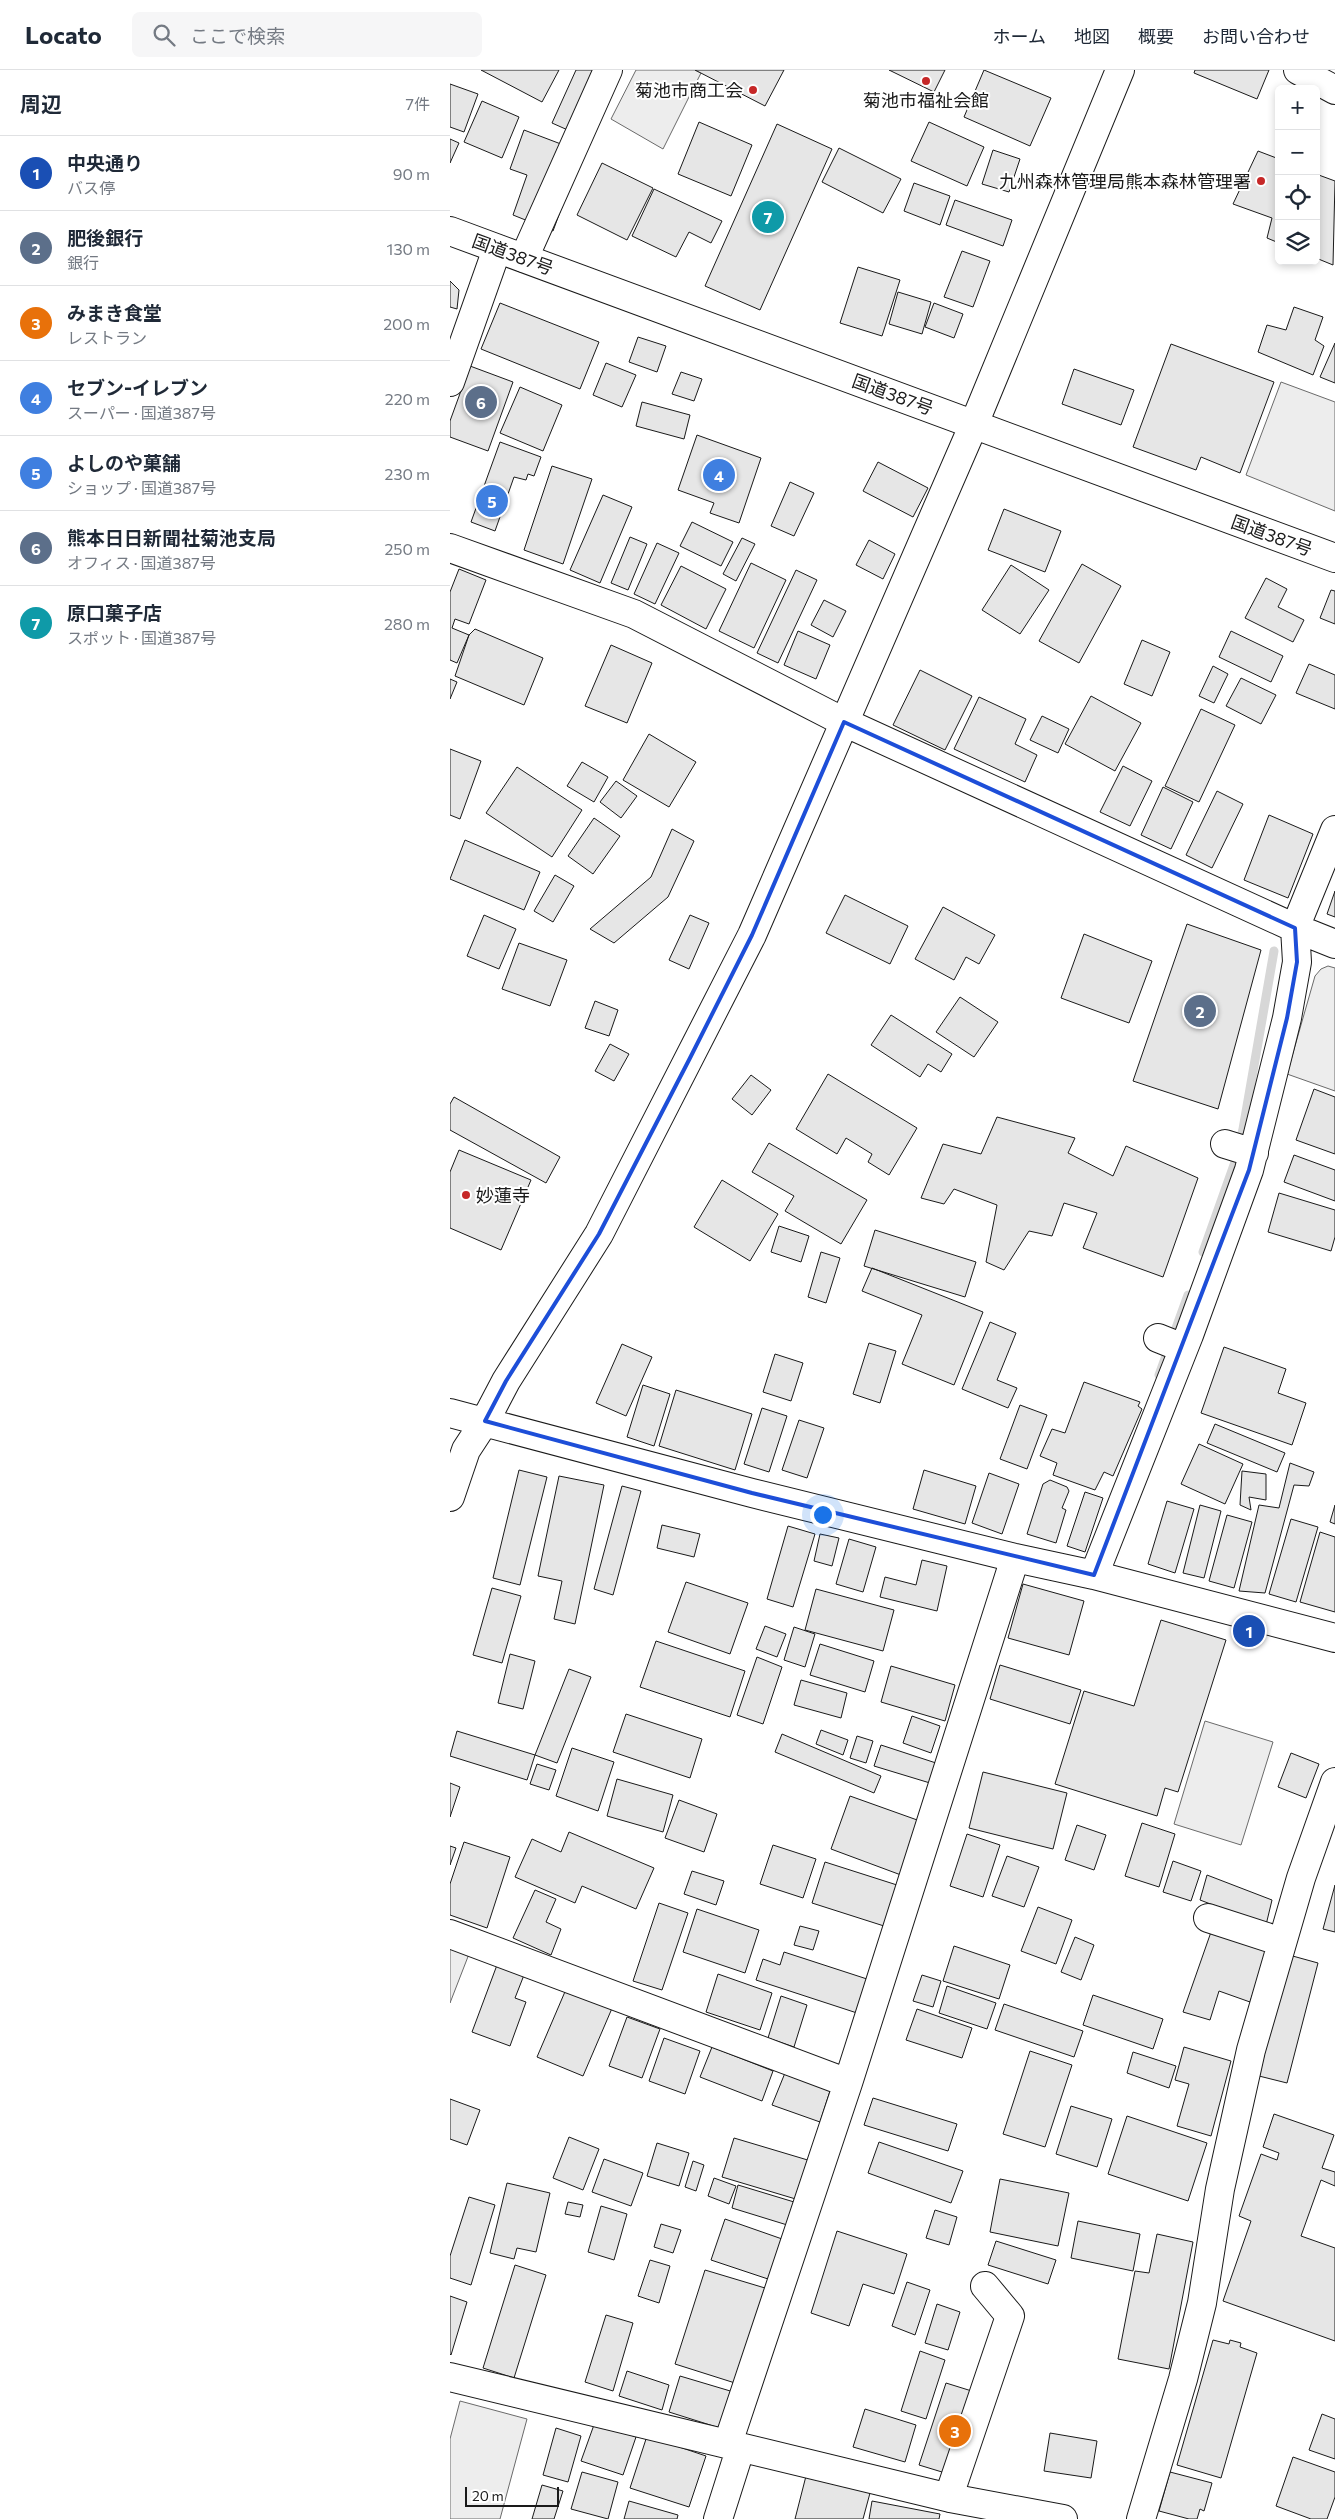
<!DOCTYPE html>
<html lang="ja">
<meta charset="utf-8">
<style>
:root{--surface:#fff;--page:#f6f6f7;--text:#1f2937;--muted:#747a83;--line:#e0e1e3;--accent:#c62828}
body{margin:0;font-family:Commissioner,"Noto Sans JP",sans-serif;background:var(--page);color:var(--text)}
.controls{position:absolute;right:15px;top:15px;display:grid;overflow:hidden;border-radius:8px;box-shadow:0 2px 8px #0003}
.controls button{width:45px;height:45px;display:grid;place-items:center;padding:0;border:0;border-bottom:1px solid var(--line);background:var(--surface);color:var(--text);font:25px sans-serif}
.scale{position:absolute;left:15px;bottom:12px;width:94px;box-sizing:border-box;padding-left:5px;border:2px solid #1a1a1a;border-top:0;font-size:14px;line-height:18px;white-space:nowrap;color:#1a1a1a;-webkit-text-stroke:4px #fff;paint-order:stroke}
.you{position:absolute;left:372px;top:1444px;width:18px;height:18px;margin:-12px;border:4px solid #fff;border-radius:50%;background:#1a73e8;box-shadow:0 0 0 8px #1a73e833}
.badge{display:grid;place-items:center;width:32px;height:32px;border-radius:50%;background:var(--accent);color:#fff;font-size:16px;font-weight:700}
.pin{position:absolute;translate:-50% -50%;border:2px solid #fff;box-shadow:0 1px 5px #0006}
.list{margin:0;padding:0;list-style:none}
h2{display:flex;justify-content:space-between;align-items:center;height:65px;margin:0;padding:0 20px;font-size:21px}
h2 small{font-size:16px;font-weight:400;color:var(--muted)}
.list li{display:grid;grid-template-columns:32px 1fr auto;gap:15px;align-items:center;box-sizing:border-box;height:75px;padding:0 20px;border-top:1px solid var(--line)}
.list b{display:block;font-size:19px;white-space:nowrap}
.list p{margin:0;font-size:16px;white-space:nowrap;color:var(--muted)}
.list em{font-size:16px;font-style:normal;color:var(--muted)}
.icon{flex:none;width:28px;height:28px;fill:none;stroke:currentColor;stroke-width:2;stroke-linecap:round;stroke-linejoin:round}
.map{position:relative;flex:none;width:885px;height:2449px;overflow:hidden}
header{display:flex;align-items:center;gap:30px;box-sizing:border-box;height:70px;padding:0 25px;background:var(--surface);border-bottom:1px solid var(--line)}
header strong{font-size:24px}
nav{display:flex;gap:28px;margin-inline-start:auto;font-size:18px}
.search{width:350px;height:45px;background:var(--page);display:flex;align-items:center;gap:12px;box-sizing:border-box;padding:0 18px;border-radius:8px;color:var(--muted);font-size:19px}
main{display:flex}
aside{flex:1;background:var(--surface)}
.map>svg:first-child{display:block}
.built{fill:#ededed;stroke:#6a6a6a}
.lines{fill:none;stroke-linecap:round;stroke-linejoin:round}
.stream{stroke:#d7d7d7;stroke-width:9}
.building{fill:#e6e6e6;stroke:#1a1a1a}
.minor-casing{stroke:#1a1a1a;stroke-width:30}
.highway-casing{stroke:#1a1a1a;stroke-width:30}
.minor{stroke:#fff;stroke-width:28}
.highway{stroke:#fff;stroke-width:28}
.marked{fill:none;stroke:#1d4ed8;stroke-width:4;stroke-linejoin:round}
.poi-dot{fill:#c62828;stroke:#fff;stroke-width:2}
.labels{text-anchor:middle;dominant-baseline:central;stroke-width:4;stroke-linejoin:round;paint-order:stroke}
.poi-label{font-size:18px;fill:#1a1a1a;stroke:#fff;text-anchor:end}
.street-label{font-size:18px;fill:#1a1a1a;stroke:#fff}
</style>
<header>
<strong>Locato</strong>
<div class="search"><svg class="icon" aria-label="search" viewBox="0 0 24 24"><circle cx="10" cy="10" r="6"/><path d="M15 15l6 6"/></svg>ここで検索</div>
<nav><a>ホーム</a><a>地図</a><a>概要</a><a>お問い合わせ</a></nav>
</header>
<main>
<aside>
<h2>周辺<small>7件</small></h2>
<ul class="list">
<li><span class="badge" style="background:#1a4fb4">1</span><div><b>中央通り</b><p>バス停</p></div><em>90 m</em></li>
<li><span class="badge" style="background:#5c6f8a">2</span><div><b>肥後銀行</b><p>銀行</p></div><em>130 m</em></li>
<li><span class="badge" style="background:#e8710a">3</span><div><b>みまき食堂</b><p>レストラン</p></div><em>200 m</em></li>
<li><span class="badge" style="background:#3f7fe0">4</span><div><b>セブン-イレブン</b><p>スーパー · 国道387号</p></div><em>220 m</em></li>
<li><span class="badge" style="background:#3f7fe0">5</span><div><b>よしのや菓舗</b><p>ショップ · 国道387号</p></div><em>230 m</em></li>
<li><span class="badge" style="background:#5c6f8a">6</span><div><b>熊本日日新聞社菊池支局</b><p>オフィス · 国道387号</p></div><em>250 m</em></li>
<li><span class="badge" style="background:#0f9aa8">7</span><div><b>原口菓子店</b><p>スポット · 国道387号</p></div><em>280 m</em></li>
</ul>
</aside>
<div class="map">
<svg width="885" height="2449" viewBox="0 0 885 2449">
<rect width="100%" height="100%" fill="#fff"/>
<!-- built -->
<path class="built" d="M186,0H245L251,3L213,79L161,49Z
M831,312L885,332V441L796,405Z
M878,896L885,898V1021L837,1004L865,906L871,899Z
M755,1651L823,1672L791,1775L724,1754Z
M0,1878L19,1884L0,1933Z
M10,2331L77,2349L50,2449H0V2369Z"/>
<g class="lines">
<!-- stream -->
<path class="stream" d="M753,1182L785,1092L793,1059L824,881
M709,1305L738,1225"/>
</g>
<!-- building -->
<path class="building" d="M31,0H109L92,32Z
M126,0H170L138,69L102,53Z
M245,0H334L315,36Z
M439,0H495L484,22Z
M534,0L601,28L580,76L514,47Z
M745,0H819L807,29L744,3Z
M0,14L28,24L14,62L0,57Z
M32,31L69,47L52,88L14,72Z
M249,52L302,75L281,126L228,104Z
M479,52L534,77L517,116L461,91Z
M327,54L382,79L310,240L255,216Z
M74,60L132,82L103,161L63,145L77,105L60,99Z
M0,69L9,73L0,93Z
M389,78L451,109L433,143L372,112Z
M543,80L570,89L559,122L532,114Z
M808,81L829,89V173L817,168L822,148L783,134Z
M152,93L203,118L177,170L127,145Z
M866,104L885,111L883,195L866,188Z
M464,113L500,126L490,155L454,141Z
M204,119L272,151L261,173L239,162L226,187L182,166Z
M505,130L562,150L553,176L496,155Z
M512,181L540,191L523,237L494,227Z
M408,197L450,210L432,266L390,253Z
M0,211L9,220L7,239L0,237Z
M448,222L481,232L472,264L439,254Z
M50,233L149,272L130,319L31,279Z
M484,233L513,244L504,268L475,257Z
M844,237L873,247L865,270L874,276L863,305L808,282L817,255L836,260Z
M188,267L216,276L207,302L179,292Z
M885,273V313L870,307Z
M721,274L824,312L790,403L751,387L746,400L683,377Z
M156,293L186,305L172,337L143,325Z
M20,296L63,312L38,381L0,367V351Z
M624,299L684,320L671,355L612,334Z
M231,302L252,309L244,331L222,324Z
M70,317L112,335L93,381L50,363Z
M192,332L240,345L234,369L186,356Z
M247,365L311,388L289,453L260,443L264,433L228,420Z
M50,372L91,387L84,406L78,404L76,410L64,407L45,461L21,452Z
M428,392L478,418L463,447L413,421Z
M102,396L142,409L113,494L74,480Z
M340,412L364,423L344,466L321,456Z
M153,425L182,437L150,513L120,500Z
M554,439L611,461L595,502L538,480Z
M242,452L283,472L271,496L230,476Z
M180,467L197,474L178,520L161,513Z
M292,468L305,474L286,511L273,504Z
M419,470L445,484L433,509L406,495Z
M207,473L229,483L205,534L184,524Z
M301,493L336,510L304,578L269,561Z
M632,494L671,516L629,593L589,571Z
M561,495L599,520L570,564L532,540Z
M231,496L276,519L256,559L211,535Z
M9,499L36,510L19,554L5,549L2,558L19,565L7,593L0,590V522Z
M346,500L367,510L328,593L307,583Z
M816,508L837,519L828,537L854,550L843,572L795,548Z
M881,520L885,521V554L870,548Z
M374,530L396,541L383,567L361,555Z
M25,559L93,588L74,635L5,606L19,565Z
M348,561L380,575L366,609L334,595Z
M781,561L833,586L821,612L769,587Z
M692,570L720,582L702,626L674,614Z
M161,575L202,593L177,653L135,636Z
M859,594L885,605V639L846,623Z
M763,596L778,604L764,633L749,626Z
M470,600L522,626L495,680L443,655Z
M791,608L826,625L811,654L776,636Z
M0,609L7,612L0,629Z
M641,626L691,653L665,701L615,674Z
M529,627L576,649L565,674L587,685L575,712L504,679Z
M751,639L785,655L749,732L715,716Z
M592,646L619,659L608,683L580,670Z
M199,664L246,692L219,737L173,710Z
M0,679L31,691L10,749L0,745Z
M132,692L158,707L144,732L117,716Z
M673,696L702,711L680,756L650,742Z
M67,697L132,740L102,787L36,743Z
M166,711L187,726L171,748L150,732Z
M713,717L743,732L721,779L691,765Z
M767,721L793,734L762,798L736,785Z
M819,745L863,764L838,828L794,810Z
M144,748L170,766L143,804L118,786Z
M222,759L244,771L218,827L164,873L140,859L201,807Z
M15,770L90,802L74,840L0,809Z
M105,805L124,816L103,852L84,841Z
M885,821V847L877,844Z
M395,825L458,856L440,894L376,863Z
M493,837L545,865L529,894L516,887L504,910L465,889Z
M34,845L66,859L49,899L17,886Z
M240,845L259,853L239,899L219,890Z
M737,854L811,880L768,1039L683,1011Z
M634,864L702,891L679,953L611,928Z
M69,873L117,890L100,936L52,919Z
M510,927L548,952L524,987L486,962Z
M145,931L168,940L159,966L135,958Z
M441,945L502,984L491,1002L478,994L470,1007L421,975Z
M160,974L179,984L164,1011L145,1001Z
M378,1004L467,1058L439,1105L418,1092L422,1084L396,1068L387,1084L346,1059Z
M301,1005L321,1020L302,1045L282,1029Z
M864,1019L885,1027V1084L846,1070Z
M4,1027L110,1087L96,1113L0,1060V1034Z
M547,1047L625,1068L618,1083L663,1106L676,1076L748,1108L713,1207L633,1178L647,1143L614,1133L602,1166L579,1161L554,1200L536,1192L547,1135L504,1119L494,1134L471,1128L493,1074L531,1084Z
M319,1073L417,1130L391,1174L335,1141L344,1126L302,1102Z
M9,1080L81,1110L51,1180L0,1158V1102Z
M844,1085L885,1100V1131L834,1112Z
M272,1110L328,1144L300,1191L244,1157Z
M829,1123L885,1140V1167L881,1181L818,1162Z
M329,1156L359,1166L351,1192L321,1182Z
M425,1160L526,1192L515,1227L414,1196Z
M371,1182L390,1188L376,1233L358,1227Z
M422,1198L533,1242L504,1315L452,1294L472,1245L412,1221Z
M540,1252L566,1263L547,1310L567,1318L558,1338L512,1319Z
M419,1273L446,1281L430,1333L403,1324Z
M172,1274L202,1287L176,1346L146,1333Z
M774,1277L836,1299L828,1323L856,1333L842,1375L751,1343Z
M325,1284L353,1293L341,1331L313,1322Z
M634,1312L690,1332L688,1336L692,1339L663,1406L654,1402L645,1420L603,1405L607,1393L590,1386L602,1359L615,1363Z
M193,1315L220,1324L204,1376L177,1367Z
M226,1320L302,1344L285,1400L209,1376Z
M570,1335L597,1345L577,1399L550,1389Z
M312,1338L337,1346L319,1402L294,1394Z
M349,1350L374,1358L357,1408L332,1400Z
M765,1354L835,1383L827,1402L757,1373Z
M749,1374L793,1394L775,1434L731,1414Z
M840,1393L864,1402L859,1416L844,1415L815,1523L789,1521L809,1435L829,1438Z
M69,1400L97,1407L70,1515L43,1508Z
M474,1400L526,1416L515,1454L463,1439Z
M792,1401L816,1404V1430L799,1427L801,1440L790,1435Z
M539,1403L569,1414L552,1464L522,1453Z
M109,1406L154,1415L125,1554L104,1549L112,1511L88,1506Z
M600,1410L617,1417L619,1421L612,1438L616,1440L606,1473L577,1464L593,1414Z
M172,1416L191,1421L163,1525L144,1519Z
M635,1422L653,1428L635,1482L617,1476Z
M717,1431L744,1439L725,1503L698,1494Z
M750,1435L771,1441L754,1508L733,1503Z
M885,1435V1454L880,1452Z
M777,1445L802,1452L784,1518L759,1511Z
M841,1449L868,1457L846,1532L819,1524Z
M212,1455L250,1464L244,1487L207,1478Z
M338,1456L365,1464L343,1537L317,1529Z
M870,1462L885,1467V1542L850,1532Z
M370,1464L389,1468L382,1496L364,1491Z
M399,1469L426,1477L413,1522L386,1514Z
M472,1490L497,1496L487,1541L430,1527L435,1507L466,1515Z
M236,1512L298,1533L280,1584L218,1562Z
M573,1514L634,1531L619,1585L558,1568Z
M42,1518L71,1526L52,1593L23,1585Z
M366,1519L444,1540L433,1581L355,1560Z
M711,1550L776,1570L728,1722L715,1718L707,1746L605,1714L634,1621L684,1636Z
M315,1556L336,1564L327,1587L306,1579Z
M344,1557L365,1564L355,1597L334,1590Z
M206,1571L295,1601L280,1647L190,1617Z
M370,1574L424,1591L415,1622L360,1605Z
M60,1584L85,1591L73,1639L48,1633Z
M307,1587L332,1597L313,1654L287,1645Z
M550,1595L631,1620L620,1654L540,1629Z
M441,1596L505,1615L495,1651L431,1632Z
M119,1599L141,1607L107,1693L85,1685Z
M351,1610L397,1623L391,1648L344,1635Z
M176,1644L252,1669L240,1708L163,1682Z
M462,1646L490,1656L481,1683L453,1673Z
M371,1660L398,1670L393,1685L366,1674Z
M7,1661L85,1685L77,1710L0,1686Z
M332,1664L431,1706L424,1723L325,1682Z
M407,1666L423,1671L416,1693L400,1688Z
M431,1675L486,1693L480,1713L424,1696Z
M122,1678L164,1692L148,1741L106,1726Z
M841,1683L869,1694L856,1728L828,1717Z
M87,1694L106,1700L99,1720L80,1714Z
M533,1702L617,1723L603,1779L519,1758Z
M167,1709L223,1725L213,1762L157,1746Z
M0,1713L10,1717L0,1747Z
M400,1726L470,1751L451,1805L381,1779Z
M229,1730L267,1744L254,1782L215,1768Z
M692,1753L725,1764L709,1817L675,1806Z
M627,1755L656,1765L644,1800L615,1790Z
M119,1762L204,1798L186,1839L132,1816L125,1833L65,1807L82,1769L111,1782Z
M517,1764L550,1775L533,1827L500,1816Z
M14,1772L60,1787L37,1858L0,1845V1814Z
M323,1775L366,1789L353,1828L310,1814Z
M0,1776L6,1778L0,1795Z
M557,1786L589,1797L574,1837L542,1826Z
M723,1791L751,1801L741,1831L713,1822Z
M375,1792L447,1815L434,1856L362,1833Z
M242,1801L274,1811L266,1835L234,1824Z
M757,1805L822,1830L816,1855L750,1830Z
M885,1815V1862L873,1859Z
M85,1820L106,1829L96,1852L111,1859L101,1885L63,1868Z
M209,1833L238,1843L212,1920L183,1911Z
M588,1837L622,1850L606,1894L571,1881Z
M247,1839L309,1860L295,1903L233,1882Z
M350,1856L369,1861L363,1880L344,1875Z
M761,1862L817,1881L800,1932L769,1921L760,1950L733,1942Z
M625,1867L644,1875L631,1910L611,1902Z
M504,1876L560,1895L549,1929L493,1911Z
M334,1882L417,1909L407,1943L306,1910L313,1889L330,1895Z
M839,1885L868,1893L837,2013L809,2006Z
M47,1895L74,1905L65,1928L76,1932L60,1976L22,1962Z
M268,1904L322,1923L310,1960L256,1942Z
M472,1905L491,1911L483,1937L463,1931Z
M497,1916L546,1933L537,1959L489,1943Z
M117,1917L163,1936L133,2006L87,1987Z
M643,1925L713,1949L703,1979L633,1955Z
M331,1926L357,1935L344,1977L318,1968Z
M554,1934L633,1961L624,1987L545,1960Z
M467,1939L522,1958L512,1988L456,1970Z
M177,1947L210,1959L192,2008L159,1996Z
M214,1968L250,1981L235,2024L199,2011Z
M262,1977L323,2001L312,2031L250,2007Z
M734,1977L781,1991L761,2066L727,2056L739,2014L725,2010Z
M580,1981L622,1995L595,2077L553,2064Z
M683,1982L726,1996L719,2018L677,2003Z
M337,1998L380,2021L370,2052L322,2035Z
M423,2028L507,2054L498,2081L414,2055Z
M0,2029L30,2040L17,2075L0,2069Z
M621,2036L662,2049L647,2097L606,2084Z
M824,2044L884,2065L872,2098L885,2102V2116L871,2110L851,2166L885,2178V2271L773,2231L801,2151L789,2146L811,2084L827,2090L829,2083L813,2077Z
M677,2046L757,2073L738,2131L658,2104Z
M119,2067L149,2079L133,2120L103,2108Z
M284,2068L361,2091L349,2130L272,2107Z
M429,2072L513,2101L501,2133L418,2103Z
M207,2073L239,2083L229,2116L197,2106Z
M154,2089L193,2103L181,2136L142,2122Z
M243,2091L254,2095L246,2121L235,2117Z
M264,2108L286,2116L279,2134L258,2126Z
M550,2109L619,2123L608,2176L540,2162Z
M57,2113L100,2123L86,2182L67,2178L64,2189L40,2183Z
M288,2115L354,2135L347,2158L282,2138Z
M19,2127L45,2135L21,2215L0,2208V2186Z
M118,2132L133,2135L130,2147L115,2144Z
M151,2136L177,2144L164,2190L138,2182Z
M485,2140L507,2147L499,2175L476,2168Z
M275,2149L335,2170L321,2210L261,2190Z
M628,2151L690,2164L683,2201L621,2188Z
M211,2154L231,2160L223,2183L204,2177Z
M387,2161L457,2184L444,2224L413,2214L399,2256L361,2243Z
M707,2164L743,2172L719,2299L668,2289L685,2201L699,2203Z
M546,2171L606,2190L598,2214L538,2195Z
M200,2190L220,2196L209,2233L188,2226Z
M65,2195L96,2205L64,2308L33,2298Z
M255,2200L315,2218L285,2313L225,2294Z
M457,2212L480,2220L465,2265L442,2256Z
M0,2226L17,2232L1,2285L0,2284Z
M487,2234L510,2242L498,2280L475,2273Z
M156,2245L183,2253L163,2321L135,2312Z
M763,2270L779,2274L780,2270L791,2273L790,2277L807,2283L771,2408L727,2395Z
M470,2281L495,2290L476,2349L451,2341Z
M177,2301L219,2315L212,2340L169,2326Z
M230,2306L287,2323L276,2360L219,2342Z
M496,2313L541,2327L515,2409L469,2395Z
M415,2339L466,2355L455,2392L403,2377Z
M872,2344L885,2349V2389L859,2380Z
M145,2352L186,2367L173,2405L131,2391Z
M106,2358L131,2366L118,2412L93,2405Z
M600,2363L647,2371L641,2408L594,2401Z
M197,2366L256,2386L239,2437L180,2418Z
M843,2387L885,2402V2427L877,2449H861L826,2436Z
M132,2402L168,2412L158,2449L121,2439Z
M720,2402L762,2413L754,2441L750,2439L747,2449H739L709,2441Z
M356,2406L420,2423L413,2449H345Z
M92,2415L113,2421L104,2449H82Z
M179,2431L228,2445L227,2449H174Z
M422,2431L490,2444L489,2449H419Z"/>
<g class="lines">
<defs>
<path id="minor" d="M848,0L885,20
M74,188L158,0
M0,312L47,179
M0,478L184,544L394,652L845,858L885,874
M775,1074L804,1083
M708,1268L733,1278
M0,1343L302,1423L565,1488L644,1505L885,1568
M0,1427L16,1380L35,1351L56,1311L149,1164L302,865L524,354L670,0
M644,1505L739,1265L799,1100L837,948L847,892L845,858L885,760
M758,1848L832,1872
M0,1864L398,2013
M0,2307L500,2428L613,2449
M500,2428L503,2414L560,2246L535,2216
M268,2449L288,2386L281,2364L398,2013L565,1488
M691,2449L733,2309L752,2233L770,2119L801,1980L851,1808L885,1712"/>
<path id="highway" d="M0,161L885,488"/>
</defs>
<!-- minor casing -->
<use href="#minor" class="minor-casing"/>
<!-- highway casing -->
<use href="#highway" class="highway-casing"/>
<!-- minor -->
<use href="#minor" class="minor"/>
<!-- highway -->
<use href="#highway" class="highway"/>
</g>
<!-- marked area -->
<path class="marked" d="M394,652L845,858L847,892L837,948L799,1100L644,1505L302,1423L35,1351L56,1311L149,1164L240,988L302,865Z"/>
<!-- markers -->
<g class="poi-dot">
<circle cx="476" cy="11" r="5"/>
<circle cx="303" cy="20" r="5"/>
<circle cx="811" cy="111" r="5"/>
<circle cx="16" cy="1125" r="5"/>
</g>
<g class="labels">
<!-- poi labels -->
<g class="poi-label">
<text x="293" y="20">菊池市商工会</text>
<text x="476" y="30" text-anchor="middle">菊池市福祉会館</text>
<text x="801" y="111">九州森林管理局熊本森林管理署</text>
<text x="26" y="1125" text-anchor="start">妙蓮寺</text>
</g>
<!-- street labels -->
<g class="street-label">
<text transform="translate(63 184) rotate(20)">国道387号</text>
<text transform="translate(443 324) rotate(20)">国道387号</text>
<text transform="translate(822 465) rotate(20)">国道387号</text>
</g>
</g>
</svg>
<div class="controls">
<button>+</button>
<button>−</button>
<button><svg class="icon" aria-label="locate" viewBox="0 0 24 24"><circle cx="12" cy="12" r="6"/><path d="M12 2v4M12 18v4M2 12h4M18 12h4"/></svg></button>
<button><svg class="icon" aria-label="layers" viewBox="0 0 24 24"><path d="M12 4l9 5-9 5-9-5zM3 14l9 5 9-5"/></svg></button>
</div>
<div class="scale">20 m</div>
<div class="you"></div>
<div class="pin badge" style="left:799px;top:1561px;background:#1a4fb4">1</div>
<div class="pin badge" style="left:750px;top:941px;background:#5c6f8a">2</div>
<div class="pin badge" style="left:505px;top:2361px;background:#e8710a">3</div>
<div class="pin badge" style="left:269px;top:405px;background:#3f7fe0">4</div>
<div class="pin badge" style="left:42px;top:431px;background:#3f7fe0">5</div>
<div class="pin badge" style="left:31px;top:332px;background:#5c6f8a">6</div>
<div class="pin badge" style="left:318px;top:147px;background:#0f9aa8">7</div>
</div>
</main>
